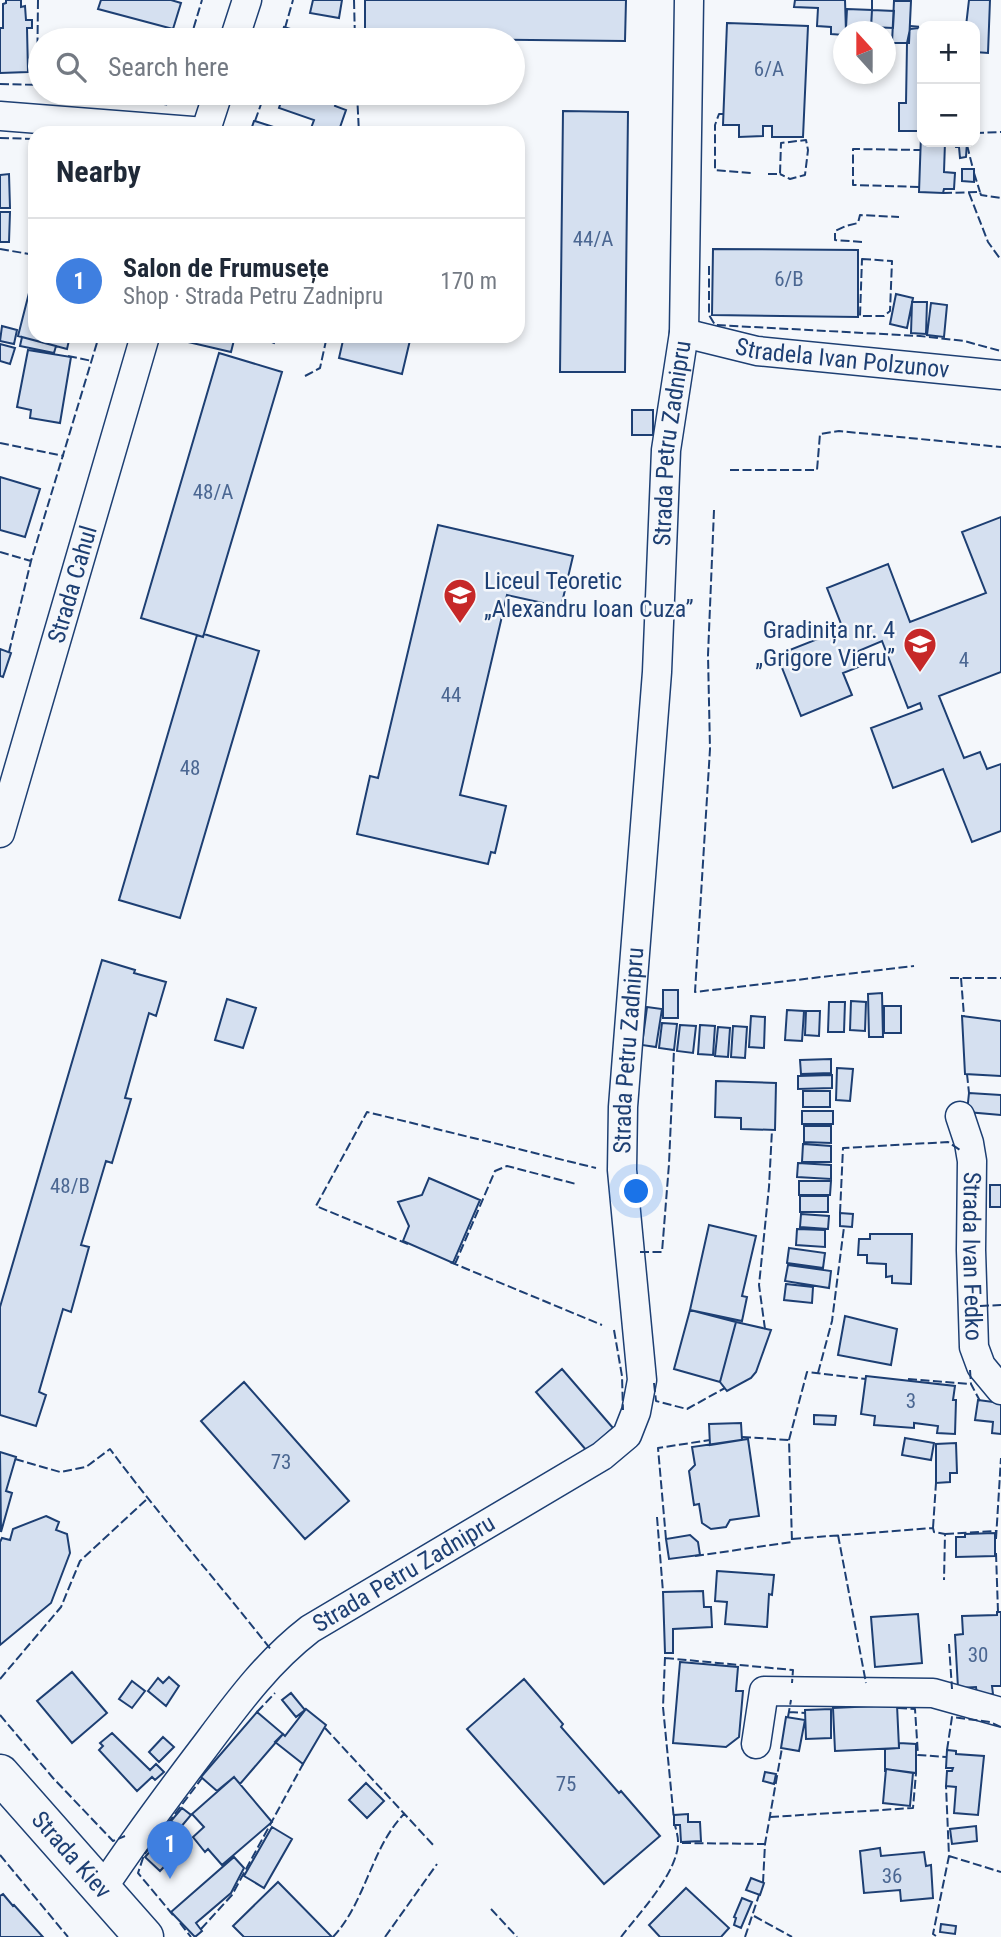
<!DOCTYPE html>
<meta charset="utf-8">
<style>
:root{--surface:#fff;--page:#f2f2f3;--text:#1f2937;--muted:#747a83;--line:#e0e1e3;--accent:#2563eb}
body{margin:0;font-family:"Roboto Condensed",sans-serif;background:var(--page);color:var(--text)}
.controls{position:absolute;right:21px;top:21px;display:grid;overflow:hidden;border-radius:14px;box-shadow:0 4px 10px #0003}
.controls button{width:63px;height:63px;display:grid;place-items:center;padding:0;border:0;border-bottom:2px solid var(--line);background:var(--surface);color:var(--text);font:35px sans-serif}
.compass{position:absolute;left:833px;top:21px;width:63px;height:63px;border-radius:50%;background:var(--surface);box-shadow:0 4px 10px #0003;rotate:339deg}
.you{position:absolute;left:637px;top:1192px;width:24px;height:24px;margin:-18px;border:5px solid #fff;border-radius:50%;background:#1a73e8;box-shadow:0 0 0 10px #1a73e833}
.badge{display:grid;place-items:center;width:46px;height:46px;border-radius:50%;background:var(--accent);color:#fff;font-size:23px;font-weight:700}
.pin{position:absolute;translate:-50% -58px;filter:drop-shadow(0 2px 4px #0008)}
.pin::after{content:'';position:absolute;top:37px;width:24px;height:21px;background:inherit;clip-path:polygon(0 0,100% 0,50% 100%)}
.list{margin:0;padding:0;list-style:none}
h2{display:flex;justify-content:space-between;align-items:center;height:91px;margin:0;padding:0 28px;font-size:30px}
h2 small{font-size:23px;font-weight:400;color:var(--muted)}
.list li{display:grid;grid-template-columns:46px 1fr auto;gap:21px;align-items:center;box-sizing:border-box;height:126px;padding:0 28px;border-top:2px solid var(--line)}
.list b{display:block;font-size:26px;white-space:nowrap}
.list p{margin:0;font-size:23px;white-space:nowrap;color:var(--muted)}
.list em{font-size:23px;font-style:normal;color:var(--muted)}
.icon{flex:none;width:38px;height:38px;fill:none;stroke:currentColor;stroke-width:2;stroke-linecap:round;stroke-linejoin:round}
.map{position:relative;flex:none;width:1001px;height:1937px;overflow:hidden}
.search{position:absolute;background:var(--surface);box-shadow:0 4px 10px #0003;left:28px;top:28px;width:497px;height:77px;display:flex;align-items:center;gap:18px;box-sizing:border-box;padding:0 24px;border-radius:38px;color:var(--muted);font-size:26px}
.panel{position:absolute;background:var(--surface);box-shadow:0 4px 10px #0003;left:28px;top:126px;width:497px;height:217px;border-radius:21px}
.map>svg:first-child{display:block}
.building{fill:#d5e0f0;stroke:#1d3f73;stroke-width:2}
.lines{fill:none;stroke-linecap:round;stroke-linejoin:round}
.minor-casing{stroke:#1d3f73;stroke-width:31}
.secondary-casing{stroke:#1d3f73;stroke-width:41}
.minor{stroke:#f4f7fb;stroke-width:28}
.secondary{stroke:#f4f7fb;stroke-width:38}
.fence{stroke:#1d3f73;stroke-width:2;stroke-dasharray:9 3.5;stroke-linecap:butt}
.labels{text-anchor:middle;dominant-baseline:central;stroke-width:5;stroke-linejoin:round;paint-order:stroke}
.number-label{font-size:21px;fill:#4b6792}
.street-label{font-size:24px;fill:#1d3f73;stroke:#f4f7fb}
.poi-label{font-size:24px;fill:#1d3f73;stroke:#f4f7fb;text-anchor:start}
</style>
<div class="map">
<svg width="1001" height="1937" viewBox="0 0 1001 1937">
<rect width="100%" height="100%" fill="#f4f7fb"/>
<!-- building -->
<path class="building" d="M6,0H21V7L25,6L26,20H32V28H27L28,72L0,73V28H3V4L6,3Z
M101,0H171L181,3L173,29L98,9Z
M313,0H342L339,18L310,13Z
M365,0H626L625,41L365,38Z
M795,0H845L846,32H844V35L831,34V27L817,26L818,8L794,7Z
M969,0H990L988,53L975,52V26H966Z
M894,1H911L909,43H892Z
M847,9L872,10L871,29L846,28Z
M872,10L894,11L893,28L871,27Z
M727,23L808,26L803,137H772V126H763V136L739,137V125H723Z
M284,27L309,35L307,40H280Z
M919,28V33H922L921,131H899V103H906L907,43L910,29Z
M284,93H339L335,106L346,110L338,133H317L310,131L314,120L279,108Z
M563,111L628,112L625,372H560Z
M254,121H255L292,133H250Z
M921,135L922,142H945L944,172L955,173L954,189H944L943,193L919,192Z
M952,142H967L966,157L960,158L959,147H956L955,142Z
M962,169H974V182L962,181Z
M9,174L10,208H0V175Z
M0,212H10L9,242H0Z
M713,249L858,250V317L712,315Z
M35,286V336H70L67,349L18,336L29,293L33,294Z
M896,294L913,298L907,328L890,324Z
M912,302H927L926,334L911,333Z
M931,303L947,305L944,337L927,335Z
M2,326L17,330L14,344L0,341Z
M189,336H235L231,352L188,342Z
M257,336H277L274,343Z
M344,336H411L402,374L339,358Z
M22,337L56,346L54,353L20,346Z
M0,344L15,348L10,364L0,361Z
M28,350L71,357L60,423L30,418L31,410L17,407Z
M219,353L282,372L203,637L141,618Z
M632,410H653V435H632Z
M0,477L40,489L25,537L0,530Z
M1001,517V672L939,696L964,758L980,752L987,769L1001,764V831L972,842L943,769L893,788L871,728L922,709L920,703L908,708L882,641L856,652L861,666L843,673L852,695L801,716L777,655L843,629L827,588L888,564L910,622L986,593L962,532Z
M438,525L573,556L561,607L507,595L460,795L506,806L495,853L491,852L488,864L357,834L370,776L378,778Z
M204,634L259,651L180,918L119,900L197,635L203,637Z
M0,649L11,653L3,677L0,676Z
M102,960L135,970L134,973L166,982L156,1016L149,1013L125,1098L131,1099L112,1163L106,1161L81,1245L89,1247L71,1312L63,1309L39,1392L46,1395L36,1426L0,1415V1307Z
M663,990H678V1018H663Z
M882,993L883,1037H869L868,994Z
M227,999L256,1008L243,1048L215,1040Z
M851,1001L866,1002L865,1031L850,1030Z
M829,1002H845L844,1032H828Z
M884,1006H901V1033H884Z
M647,1007L662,1009L656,1047L642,1045Z
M787,1010L804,1011L802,1041L785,1040Z
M806,1011H820L819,1036L805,1035Z
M751,1016L765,1017L764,1048L749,1047Z
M962,1016L1001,1021V1076L965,1074Z
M662,1023L677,1024L674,1050L659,1048Z
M680,1025L696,1026L693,1053L677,1051Z
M700,1025L715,1026L713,1055L698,1054Z
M733,1026L747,1027L745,1058L731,1057Z
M718,1027L730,1028L728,1057L715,1056Z
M831,1059V1073L801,1074L800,1060Z
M837,1068L853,1069L850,1101L836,1100Z
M832,1075V1088L798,1089V1076Z
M716,1081L776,1083L775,1130L741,1129V1118L715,1117Z
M803,1091H830V1107H803Z
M969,1093L1001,1095V1115L967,1112Z
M802,1111H833V1124H802Z
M804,1126H831V1143L804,1142Z
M803,1144L831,1146V1162H802Z
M798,1163L831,1165V1179L797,1177Z
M429,1178L480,1200L453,1263L403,1241L409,1226L398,1202L422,1195Z
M799,1181H831L830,1195H799Z
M990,1185H1001V1207H990Z
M800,1196H828V1212H800Z
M840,1213L853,1214L852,1227L840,1226Z
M801,1214L829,1216L828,1229L800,1227Z
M709,1225L756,1236L742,1296L747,1297L742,1321L690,1310Z
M797,1229L825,1230V1247L796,1245Z
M870,1234H912L911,1284L892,1283V1276L886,1277V1264L867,1263V1255H858L859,1239H870Z
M789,1248L825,1253L823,1268L787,1263Z
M788,1265L831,1271L829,1288L785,1281Z
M786,1284L813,1287L812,1303L784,1300Z
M690,1310L736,1322L720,1382L674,1369Z
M845,1316L897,1329L891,1365L838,1355Z
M736,1322L771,1330L756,1372L751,1378L727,1391L720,1382Z
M562,1369L613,1428L587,1451L536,1392Z
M866,1376L955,1386L953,1400H956L955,1434L937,1433L938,1426L914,1423V1428L874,1425L875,1416L861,1414Z
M244,1382L349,1501L305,1539L201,1421Z
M978,1400L1001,1403V1434L992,1433L993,1422L975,1420Z
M814,1415L836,1416L835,1425L814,1424Z
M741,1423L742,1440L710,1445L709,1424Z
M905,1438L934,1443L931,1460L902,1455Z
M748,1439L759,1516L730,1520L726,1527L711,1529L702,1523L699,1504L694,1505L689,1471L695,1465L692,1447Z
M956,1443L957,1473H950V1482L936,1483V1444Z
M0,1452L16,1457L6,1491L12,1493L1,1532Z
M46,1516L59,1522L56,1530L67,1534L70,1553L51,1603L0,1645V1542L2,1538L10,1540L13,1529Z
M995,1533V1556L956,1557V1537H965V1534Z
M690,1535L698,1542L700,1555L669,1559L666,1539Z
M717,1571L774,1575L772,1595L769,1594L767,1627L725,1624L727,1602L715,1601Z
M703,1591L704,1607H711L712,1627L673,1629V1653H665L663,1592Z
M997,1612H1001V1686H992L993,1694L977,1695L976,1687L958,1688L955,1635L963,1634L962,1616L997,1615Z
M918,1614L922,1663L875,1667L871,1617Z
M680,1662L738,1667L736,1691H743L739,1737L726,1747L673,1743Z
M72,1672L107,1713L72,1743L37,1701Z
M169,1677L179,1686L166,1706L148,1691L158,1678L163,1683Z
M524,1679L563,1724L561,1727L619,1793L621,1791L660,1836L604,1884L467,1729Z
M132,1681L145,1691L132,1708L119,1699Z
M291,1693L305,1710L296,1717L282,1700Z
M897,1705L899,1748L835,1751L833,1708Z
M306,1709L326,1725L303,1764L275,1742L283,1734L285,1736Z
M831,1709V1738L806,1739L805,1710Z
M257,1712L283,1734L240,1784L234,1777L217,1791L201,1777Z
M786,1717L805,1720L799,1751L781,1748Z
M112,1733L150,1770L156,1764L164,1772L155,1780L152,1777L137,1791L99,1750L103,1746L100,1743Z
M163,1737L174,1747L159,1762L149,1752Z
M899,1743L916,1744V1773L886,1769L885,1772V1749L899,1748Z
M947,1750L956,1751V1754L984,1756L978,1815L954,1813L956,1787L946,1786L947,1771H952L953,1768H946Z
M886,1769L913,1773L910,1806L883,1803Z
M765,1772L776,1774L774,1784L763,1781Z
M234,1777L272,1822L222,1865L208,1849L205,1852L193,1837L204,1827L192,1814Z
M366,1783L384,1801L367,1818L349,1800Z
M182,1808L191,1815L180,1828L171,1821Z
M688,1814V1822H700L701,1841L681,1842L680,1825H674V1815Z
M976,1826L977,1841L952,1844L950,1829Z
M272,1827L292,1839L264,1888L244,1876Z
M166,1834L182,1848L160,1871L145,1857Z
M880,1848L881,1856L924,1852L926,1866L931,1865L933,1898L901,1901L900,1890L864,1893L860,1851Z
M234,1857L244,1868L231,1893L196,1923L202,1931L195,1937L171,1912Z
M751,1878L764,1883L760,1895L746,1890Z
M278,1882L332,1937H244L233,1926Z
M686,1888L729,1928L721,1937H660L649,1925Z
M3,1894L13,1906L14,1905L43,1937H0V1896Z
M742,1898L752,1902L741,1928L734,1925L736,1918L734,1917Z
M941,1924L956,1926L955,1934L940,1932Z"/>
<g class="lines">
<defs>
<g id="minor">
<path d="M234,40L247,0"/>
<path d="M0,116L205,132"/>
<path d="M205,133L218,93"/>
<path id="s1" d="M684,333L757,351L1001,375"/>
<path id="s2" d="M0,833L145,336"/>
<path id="s3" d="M960,1116L969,1143L972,1161L971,1250L974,1347L981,1366L1001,1390"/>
<path d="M756,1744L764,1691L933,1693L1001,1712"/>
<path id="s4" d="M102,1889C134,1841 168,1795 203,1749C236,1705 266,1663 310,1629L602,1456L627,1435L636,1412L642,1380L622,1170L623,1107L657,672L666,450L684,333L689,0"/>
</g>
<g id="secondary">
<path id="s5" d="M0,1774L144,1937"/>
</g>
</defs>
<!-- minor casing -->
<use href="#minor" class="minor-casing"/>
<!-- secondary casing -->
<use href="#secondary" class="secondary-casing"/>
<!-- minor -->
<use href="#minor" class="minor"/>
<!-- secondary -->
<use href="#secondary" class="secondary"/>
<!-- fence -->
<path class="fence" d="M354,0L355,40
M872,0V10
M910,26L922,27
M285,28L293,0
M305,32L331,40
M190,40L202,0
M0,84L40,85
M37,84L38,0
M84,93L170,105L174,93
M357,93L359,133
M723,114H719L715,125V170L751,173
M255,121L265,93
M975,133L1001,132
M0,138L35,139
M967,145L973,169
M974,173L980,192
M768,174H780L781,143L806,140L808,150L805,175L790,179L780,174
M919,187L853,185V149L920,150
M943,193L980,192L981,195L1001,198
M969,193L988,242L1001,260
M862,242L835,240V231L846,226L858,223L860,215L899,217
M0,249L35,255
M862,259L892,261L890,311L884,316H860Z
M709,266V315L715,325L920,336L964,341L1001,351
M68,356L92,361
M305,376L320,368L327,336
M0,443L64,456
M730,470H817L820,434L839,431L1001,447
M714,510L708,655L710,749L695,992L914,966
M0,552L31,561
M9,652L31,561L99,336
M950,978H1001
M961,978L964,1016
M967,1074L969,1093
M840,1213L843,1148L948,1142L960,1150
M408,1244L316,1206L367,1112L596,1168
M640,1252H662L669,1164L674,1050
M450,1262L602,1325
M455,1264L495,1171L507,1166L576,1184
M980,1306L1001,1305
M765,1329L759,1285L769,1187L772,1130
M614,1330L622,1376L623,1410
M970,1370L971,1384L980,1401
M818,1373L832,1321L844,1227
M908,1379L971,1384
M654,1383L656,1401L687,1409L725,1388
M742,1437L789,1440
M15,1459L60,1472L86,1467L110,1449C161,1518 219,1583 272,1651
M657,1517L663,1592
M933,1528L936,1483
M945,1534L996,1531
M838,1535L866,1683
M666,1539L658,1448L710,1440
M792,1539L933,1528L934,1532L945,1534L944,1580
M996,1539L1001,1458
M996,1553L998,1612
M695,1556L792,1542L789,1440L807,1372L866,1379
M949,1644L952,1689
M665,1657L663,1707L674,1820
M665,1658L793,1670L792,1683
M0,1679L61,1607L80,1561L147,1499
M898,1708L915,1709L918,1755L946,1757
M257,1712L275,1693
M789,1712L805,1713
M0,1715L53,1778L113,1841L125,1836
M788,1717L791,1700
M325,1728L435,1847
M947,1750L952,1717L990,1722L1001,1727
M770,1817L913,1808L916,1773
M682,1843L765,1844
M0,1855L68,1937
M949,1856L1001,1872
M763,1883L765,1844L782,1748
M491,1909L517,1937
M173,1915L138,1873L144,1855L202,1778
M754,1916L792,1937
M180,1923L191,1937
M201,1929L232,1895L303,1764
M936,1936L933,1934L949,1856L946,1786
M333,1937C366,1902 371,1847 405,1813
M385,1937L437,1864
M621,1937C639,1913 679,1872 678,1841C678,1836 676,1830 675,1825
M745,1937L759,1895"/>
</g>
<!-- icons -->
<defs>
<symbol id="school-pin" viewBox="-11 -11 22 30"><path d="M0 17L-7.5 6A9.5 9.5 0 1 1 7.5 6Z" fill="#c62828" stroke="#f4f7fb"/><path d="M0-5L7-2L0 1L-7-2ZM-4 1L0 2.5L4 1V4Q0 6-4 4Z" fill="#fff"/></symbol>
</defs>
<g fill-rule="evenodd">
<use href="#school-pin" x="441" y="576" width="38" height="52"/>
<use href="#school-pin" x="901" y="625" width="38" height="52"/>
</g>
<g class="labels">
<!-- number labels -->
<g class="number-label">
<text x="769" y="69">6/A</text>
<text x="593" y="239">44/A</text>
<text x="789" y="279">6/B</text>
<text x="213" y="492">48/A</text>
<text x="964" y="660">4</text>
<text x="451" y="695">44</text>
<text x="190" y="768">48</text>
<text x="70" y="1186">48/B</text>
<text x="911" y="1401">3</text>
<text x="281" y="1462">73</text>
<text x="978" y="1655">30</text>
<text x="566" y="1784">75</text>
<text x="892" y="1876">36</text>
</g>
<!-- street labels -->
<g class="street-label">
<text stroke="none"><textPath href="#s1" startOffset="161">Stradela Ivan Polzunov</textPath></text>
<text stroke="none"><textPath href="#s4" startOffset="1703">Strada Petru Zadnipru</textPath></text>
<text stroke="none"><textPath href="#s2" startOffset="259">Strada Cahul</textPath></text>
<text stroke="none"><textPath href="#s4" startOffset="1094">Strada Petru Zadnipru</textPath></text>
<text stroke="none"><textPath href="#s3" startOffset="142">Strada Ivan Fedko</textPath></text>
<text stroke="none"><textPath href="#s4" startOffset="443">Strada Petru Zadnipru</textPath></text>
<text stroke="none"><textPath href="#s5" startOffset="108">Strada Kiev</textPath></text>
</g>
<!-- poi labels -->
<g class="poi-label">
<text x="484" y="581">Liceul Teoretic<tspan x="484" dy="28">„Alexandru Ioan Cuza”</tspan></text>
<text x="895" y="630" text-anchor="end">Gradinița nr. 4<tspan x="895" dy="28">„Grigore Vieru”</tspan></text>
</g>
</g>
</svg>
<div class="controls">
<button>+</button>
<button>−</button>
</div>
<svg class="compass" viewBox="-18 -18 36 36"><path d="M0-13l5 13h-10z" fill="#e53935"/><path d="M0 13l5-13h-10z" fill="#747a83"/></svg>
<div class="you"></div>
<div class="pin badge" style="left:170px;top:1879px;background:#3f7fe0">1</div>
<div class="search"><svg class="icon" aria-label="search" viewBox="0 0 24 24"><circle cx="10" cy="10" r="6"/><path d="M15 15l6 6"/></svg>Search here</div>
<section class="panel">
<h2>Nearby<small></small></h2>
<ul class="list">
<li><span class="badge" style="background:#3f7fe0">1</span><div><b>Salon de Frumusețe</b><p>Shop · Strada Petru Zadnipru</p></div><em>170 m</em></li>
</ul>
</section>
</div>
